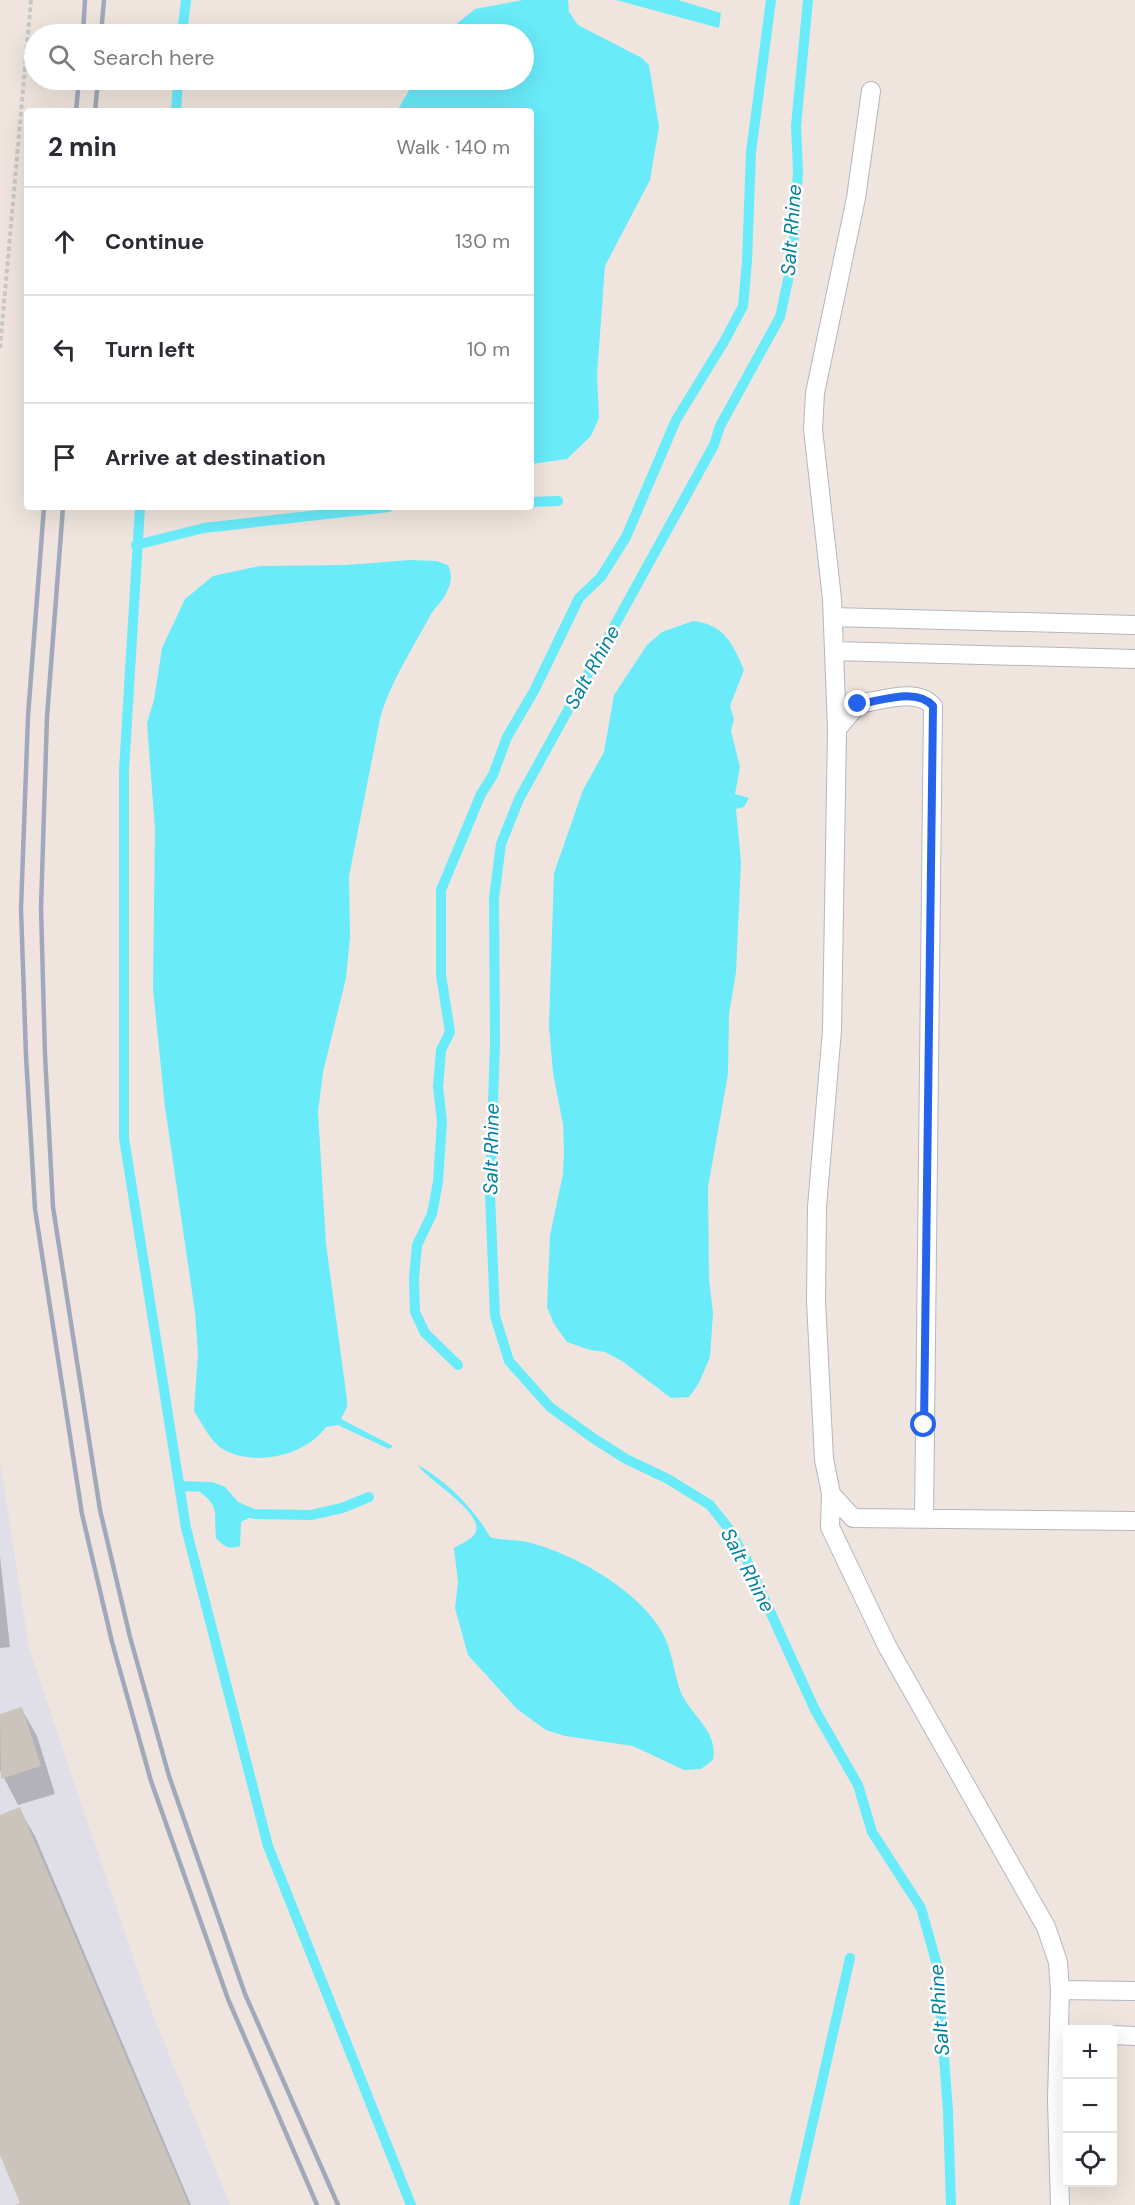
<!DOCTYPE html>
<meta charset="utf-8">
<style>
:root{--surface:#fff;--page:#f7f7f7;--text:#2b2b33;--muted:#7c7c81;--line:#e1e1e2}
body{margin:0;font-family:"DM Sans",sans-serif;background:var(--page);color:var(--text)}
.controls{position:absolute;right:18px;bottom:18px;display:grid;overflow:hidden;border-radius:6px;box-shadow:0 6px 24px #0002}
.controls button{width:54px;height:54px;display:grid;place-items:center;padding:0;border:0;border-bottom:2px solid var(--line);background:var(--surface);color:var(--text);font:30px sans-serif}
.stop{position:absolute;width:18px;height:18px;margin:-14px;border:4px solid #2563eb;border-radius:50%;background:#fff}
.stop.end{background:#2563eb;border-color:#fff;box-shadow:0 2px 6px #0008}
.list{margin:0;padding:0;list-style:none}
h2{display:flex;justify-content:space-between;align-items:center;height:78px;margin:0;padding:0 24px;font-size:26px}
h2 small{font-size:20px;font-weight:400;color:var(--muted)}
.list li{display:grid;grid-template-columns:39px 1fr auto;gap:18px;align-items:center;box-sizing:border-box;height:108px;padding:0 24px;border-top:2px solid var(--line)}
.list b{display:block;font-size:22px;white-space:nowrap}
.list em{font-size:20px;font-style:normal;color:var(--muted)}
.icon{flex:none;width:33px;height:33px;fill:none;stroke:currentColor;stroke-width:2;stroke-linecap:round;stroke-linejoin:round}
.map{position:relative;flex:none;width:1135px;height:2205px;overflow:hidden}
.search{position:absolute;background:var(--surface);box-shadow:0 6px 24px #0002;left:24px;top:24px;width:510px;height:66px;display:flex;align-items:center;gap:15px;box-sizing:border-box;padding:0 21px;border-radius:33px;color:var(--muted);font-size:22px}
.panel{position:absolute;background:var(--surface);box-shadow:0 6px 24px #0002;left:24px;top:108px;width:510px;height:402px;border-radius:6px}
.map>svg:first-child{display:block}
.industrial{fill:#e0dfe8}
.water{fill:#69ebfa}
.shadow{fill:#0003}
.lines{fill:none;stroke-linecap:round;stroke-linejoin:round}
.stream{stroke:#69ebfa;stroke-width:10}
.building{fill:#cbc4bd}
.service-casing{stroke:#b2b7c1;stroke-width:20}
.path{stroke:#c8c8c8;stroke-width:4;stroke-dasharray:4.5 3;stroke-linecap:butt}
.service{stroke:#fff;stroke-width:18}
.rail{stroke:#a0a8b9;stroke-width:4.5}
.route{stroke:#2563eb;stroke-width:8}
.labels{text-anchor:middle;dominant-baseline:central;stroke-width:5;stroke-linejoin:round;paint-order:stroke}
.water-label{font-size:20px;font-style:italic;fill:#03819d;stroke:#fff}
</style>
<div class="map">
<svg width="1135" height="2205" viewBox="0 0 1135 2205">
<rect width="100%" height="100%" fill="#efe5de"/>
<!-- industrial -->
<path class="industrial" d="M0,1461L29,1648L151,2010L230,2205H0Z"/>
<!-- water -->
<path class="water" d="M523,0H568L569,12L578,25L642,58L649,65L659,127L650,180L605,266L597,375L599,418L591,436L567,459L531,464V111H397L415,80H524V34H444L475,9Z
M616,0H678L721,13L719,28Z
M410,560L436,561L448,565C452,574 452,582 447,591C444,600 436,606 431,614C413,648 390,682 380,719L349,876L350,937L346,978L323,1072L318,1112L326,1244L347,1400V1407L341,1419L393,1446L389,1449L338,1425L326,1427C305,1456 253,1468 221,1448C210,1440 201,1422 194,1411L198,1353L195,1312L165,1107L153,989L155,829L147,723L154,700L162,648L185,599L213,576L260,566L346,565Z
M693,621C724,624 733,644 744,670L730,706L734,719L731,731L740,767L735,794L749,798L744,807L736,809L741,862L736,972L729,1014L728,1074L708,1187L709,1279L713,1313L710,1357L699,1383L689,1397L671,1398L622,1361L605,1352L590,1350L567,1342L554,1324L547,1307L550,1235L563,1174L564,1151L563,1124L553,1073L549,1026L554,873L583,790L604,752L614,695L647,645L662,632Z
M418,1465C447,1482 474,1508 490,1537C503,1541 517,1539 531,1543C577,1555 641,1592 663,1634C674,1654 675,1685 685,1700C697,1720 718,1734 713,1760L701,1769L684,1770L633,1746L565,1736L546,1730L517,1709L468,1655L455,1608L458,1582L454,1548C460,1544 469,1541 474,1535C490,1515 425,1479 418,1465Z
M211,1487C229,1494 237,1511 257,1514L241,1522L240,1546C229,1550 223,1546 216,1538C213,1510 222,1508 195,1488Z"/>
<!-- shadow -->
<path class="shadow" d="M0,1556L10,1647L0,1648Z
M21,1708L37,1736L55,1794L18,1805L0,1770V1715Z
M19,1809L35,1836L191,2205H19L22,2204L0,2151V1817Z"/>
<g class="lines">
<!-- stream -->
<path class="stream" d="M808,0L796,126L798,171L793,257L780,317L720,426L714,445L519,799L501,844L494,898L495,1043L490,1194L495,1316L509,1361L550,1407L593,1438L626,1459L668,1479L710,1505L729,1529L747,1561L815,1710L858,1785L872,1832L921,1908L937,1965L948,2111L951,2205
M182,34L186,0
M176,111L178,80
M531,502L558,501
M140,507L124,770V1138L186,1528L268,1846L411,2205
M136,545L204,528L389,507
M458,1365L425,1333L415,1312L414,1278L417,1245L432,1214L438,1182L442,1121L438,1087L441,1050L450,1032L441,975V890L481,794L493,775L507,737L534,691L579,598L601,577L626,537L676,420L725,340L743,306L747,261L751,152L771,0
M179,1486L211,1487L222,1491L235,1506L254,1514L311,1515L342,1508L369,1497
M794,2205L850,1958"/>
</g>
<!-- building -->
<path class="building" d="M22,1707L41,1766L1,1779L0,1714Z
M20,1807L189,2205H15L20,2203L0,2155V1815Z"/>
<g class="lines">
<defs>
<path id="service" d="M871,91L856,198L815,393L813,429L832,599L837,729L832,1030L817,1207L816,1301L824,1459L831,1494L830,1527L887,1646L1046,1927L1058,1962L1060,1990L1057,2100L1060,2205
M833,617L1135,625
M834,651L1135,659
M837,729L858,704C881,701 916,687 933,706L924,1518
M831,1494L853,1518L1135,1521
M1060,1990L1135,1991
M1112,2035L1135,2036"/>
</defs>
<!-- service casing -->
<use href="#service" class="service-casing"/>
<!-- path -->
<path class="path" d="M0,348L31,0"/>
<!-- service -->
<use href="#service" class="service"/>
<!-- rail -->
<path class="rail" d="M83,34L85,0
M101,34L104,0
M76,111L79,80
M95,111L98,80
M44,507L28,716L21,909L26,1056L35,1209L82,1514L112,1642L151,1781L228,1999L317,2205
M63,507L47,717L41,908L45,1055L53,1207L100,1510L130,1637L169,1776L245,1994L338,2205"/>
</g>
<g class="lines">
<!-- route -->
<path class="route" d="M858,704C881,701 916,687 933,706L924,1425"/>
</g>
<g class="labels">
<!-- water labels -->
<g class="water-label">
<text transform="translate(791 230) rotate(-86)">Salt Rhine</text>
<text transform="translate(592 667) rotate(-61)">Salt Rhine</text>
<text transform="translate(491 1149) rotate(-89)">Salt Rhine</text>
<text transform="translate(748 1570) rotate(62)">Salt Rhine</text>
<text transform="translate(939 2010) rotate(-94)">Salt Rhine</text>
</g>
</g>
</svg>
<div class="controls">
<button>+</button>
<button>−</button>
<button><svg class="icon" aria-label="locate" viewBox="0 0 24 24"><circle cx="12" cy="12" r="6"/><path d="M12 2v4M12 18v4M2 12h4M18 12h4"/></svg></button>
</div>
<div class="stop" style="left:924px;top:1425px"></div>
<div class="stop end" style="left:858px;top:704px"></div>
<div class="search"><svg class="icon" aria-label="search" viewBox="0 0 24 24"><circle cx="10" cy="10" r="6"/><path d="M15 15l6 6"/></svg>Search here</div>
<section class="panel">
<h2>2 min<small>Walk · 140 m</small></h2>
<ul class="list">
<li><svg class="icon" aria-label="ahead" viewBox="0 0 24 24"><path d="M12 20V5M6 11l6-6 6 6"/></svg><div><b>Continue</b></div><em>130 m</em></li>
<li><svg class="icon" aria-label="left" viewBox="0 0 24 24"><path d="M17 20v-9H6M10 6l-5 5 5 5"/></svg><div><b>Turn left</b></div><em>10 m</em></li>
<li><svg class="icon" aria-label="arrive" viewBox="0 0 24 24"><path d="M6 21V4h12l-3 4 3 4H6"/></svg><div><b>Arrive at destination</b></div></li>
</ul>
</section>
</div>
